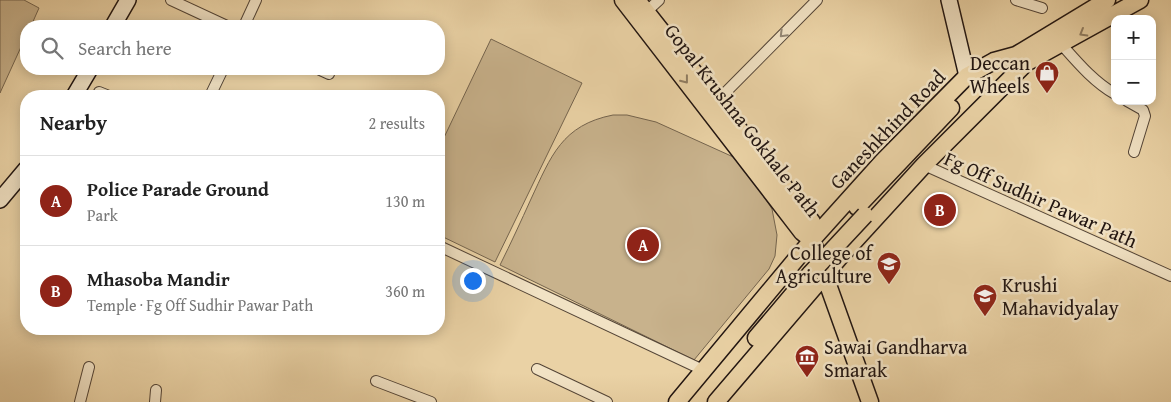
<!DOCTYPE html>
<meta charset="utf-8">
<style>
:root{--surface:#fff;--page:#f6f6f6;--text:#222;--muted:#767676;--line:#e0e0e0;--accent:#8f2418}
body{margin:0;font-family:"Gentium Book Plus",serif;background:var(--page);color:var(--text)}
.controls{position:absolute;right:15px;top:15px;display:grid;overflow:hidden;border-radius:10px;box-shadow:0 2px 12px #0003}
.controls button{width:45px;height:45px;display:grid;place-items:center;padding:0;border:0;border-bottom:1px solid var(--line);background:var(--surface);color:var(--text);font:25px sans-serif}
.you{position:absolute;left:472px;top:280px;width:18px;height:18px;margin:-12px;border:4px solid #fff;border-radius:50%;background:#1a73e8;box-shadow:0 0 0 8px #1a73e833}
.badge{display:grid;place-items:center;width:32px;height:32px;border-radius:50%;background:var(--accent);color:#fff;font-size:16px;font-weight:700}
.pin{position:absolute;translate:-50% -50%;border:2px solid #fff;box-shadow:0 1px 5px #0006}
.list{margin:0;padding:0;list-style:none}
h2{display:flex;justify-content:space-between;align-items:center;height:65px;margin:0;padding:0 20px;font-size:21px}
h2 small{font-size:16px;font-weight:400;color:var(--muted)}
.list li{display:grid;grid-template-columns:32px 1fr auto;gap:15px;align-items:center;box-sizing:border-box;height:90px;padding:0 20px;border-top:1px solid var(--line)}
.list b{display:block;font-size:19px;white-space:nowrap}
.list p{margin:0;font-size:16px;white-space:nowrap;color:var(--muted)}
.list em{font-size:16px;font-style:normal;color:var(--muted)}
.icon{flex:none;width:28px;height:28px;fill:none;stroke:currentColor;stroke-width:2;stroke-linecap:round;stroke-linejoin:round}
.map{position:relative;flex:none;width:1171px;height:402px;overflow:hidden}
.search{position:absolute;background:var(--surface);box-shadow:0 2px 12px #0003;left:20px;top:20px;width:425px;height:55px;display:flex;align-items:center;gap:12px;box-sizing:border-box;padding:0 18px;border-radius:20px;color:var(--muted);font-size:19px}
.panel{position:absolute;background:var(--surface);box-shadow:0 2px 12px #0003;left:20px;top:90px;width:425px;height:245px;border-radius:20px}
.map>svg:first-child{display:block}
.green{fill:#c8b28c;stroke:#74644e}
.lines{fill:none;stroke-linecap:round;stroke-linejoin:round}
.street-casing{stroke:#534436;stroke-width:12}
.secondary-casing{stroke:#211511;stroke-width:18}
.primary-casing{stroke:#211511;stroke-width:19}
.street{stroke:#f1e2c4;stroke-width:10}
.secondary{stroke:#f1e2c4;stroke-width:15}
.primary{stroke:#ead2a5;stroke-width:16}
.primary-bridge-casing{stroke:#211511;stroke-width:19;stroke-linecap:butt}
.primary-bridge{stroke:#ead2a5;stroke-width:16}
.oneway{stroke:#907d62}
.oneway2{stroke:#938673}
.labels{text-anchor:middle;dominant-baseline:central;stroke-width:5;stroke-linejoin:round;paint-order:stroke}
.poi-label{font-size:20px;fill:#211511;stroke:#f1e2c4;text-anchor:end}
.street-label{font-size:20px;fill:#211511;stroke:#f1e2c4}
</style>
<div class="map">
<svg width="1171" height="402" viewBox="0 0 1171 402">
<rect width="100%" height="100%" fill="#ead2a5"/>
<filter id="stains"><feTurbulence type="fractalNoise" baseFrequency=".004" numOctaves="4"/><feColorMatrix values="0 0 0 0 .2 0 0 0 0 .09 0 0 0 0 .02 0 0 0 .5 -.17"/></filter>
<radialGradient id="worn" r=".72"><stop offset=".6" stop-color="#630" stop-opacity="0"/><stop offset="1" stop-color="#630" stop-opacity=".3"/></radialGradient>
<!-- green -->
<path class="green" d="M0,0H24L39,8L31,26H26V36L0,93Z
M491,39L582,83L495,262L439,235V148Z
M613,115H627L656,122L740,160L772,209L777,235L775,256L769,269L694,360L500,265C511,243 521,221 531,199C551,156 562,125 613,115Z"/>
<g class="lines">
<defs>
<path id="street" d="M171,0L227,26
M1016,0L1042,8
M646,12L659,0
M244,26L256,0
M1062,45C1078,63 1094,82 1115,94
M318,69L329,74
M99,92L109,96
M210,96L223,69
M717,101L817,0
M1127,101L1143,110L1145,116L1134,152
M924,165L1171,276
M439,246L703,370
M537,369L607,402
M376,381L431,402
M80,402L89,367
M155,402L156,390"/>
<path id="secondary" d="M949,0L967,76
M113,26L128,0
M74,96L90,69
M0,200L26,169"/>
<path id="primary" d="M623,0L802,232L812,240
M637,0L812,222V240L870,402
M1015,69L1140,0
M857,207L951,108
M756,338L811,273
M677,402L812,240L883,161L967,76L994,61L1016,55L1107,0
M716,402L839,258L924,165L1025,64"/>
</defs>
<!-- street casing -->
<use href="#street" class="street-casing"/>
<!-- secondary casing -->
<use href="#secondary" class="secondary-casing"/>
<!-- primary casing -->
<use href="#primary" class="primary-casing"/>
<!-- street -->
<use href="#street" class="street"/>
<!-- secondary -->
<use href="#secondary" class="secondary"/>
<!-- primary -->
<use href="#primary" class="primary"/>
<defs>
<path id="primary-bridge" d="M811,273L865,215"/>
</defs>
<!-- primary-bridge casing -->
<use href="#primary-bridge" class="primary-bridge-casing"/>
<!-- primary-bridge -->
<use href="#primary-bridge" class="primary-bridge"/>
</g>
<!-- one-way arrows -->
<defs><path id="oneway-chevron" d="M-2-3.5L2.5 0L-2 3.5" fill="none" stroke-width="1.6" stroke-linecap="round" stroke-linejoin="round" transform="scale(1.25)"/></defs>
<g class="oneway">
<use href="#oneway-chevron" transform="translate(1083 33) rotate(150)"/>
<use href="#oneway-chevron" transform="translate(685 80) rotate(52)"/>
</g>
<use class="oneway2" href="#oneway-chevron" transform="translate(783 34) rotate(135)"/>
<!-- icons -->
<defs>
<symbol id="shop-pin" viewBox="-11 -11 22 30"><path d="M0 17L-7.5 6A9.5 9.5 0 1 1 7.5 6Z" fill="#8f2418" stroke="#f1e2c4"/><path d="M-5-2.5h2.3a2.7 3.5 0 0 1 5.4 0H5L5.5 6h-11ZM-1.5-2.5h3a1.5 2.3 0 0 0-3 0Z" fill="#fff"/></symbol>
<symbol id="school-pin" viewBox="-11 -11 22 30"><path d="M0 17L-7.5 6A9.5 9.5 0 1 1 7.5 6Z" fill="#8f2418" stroke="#f1e2c4"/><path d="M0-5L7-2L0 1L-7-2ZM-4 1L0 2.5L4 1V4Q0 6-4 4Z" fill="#fff"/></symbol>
<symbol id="university-pin" viewBox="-11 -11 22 30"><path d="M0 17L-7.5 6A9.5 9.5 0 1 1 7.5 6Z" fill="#8f2418" stroke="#f1e2c4"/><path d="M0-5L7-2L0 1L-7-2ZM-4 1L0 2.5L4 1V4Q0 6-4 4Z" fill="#fff"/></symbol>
<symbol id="museum-pin" viewBox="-11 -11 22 30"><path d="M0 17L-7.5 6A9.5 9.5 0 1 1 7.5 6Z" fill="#8f2418" stroke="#f1e2c4"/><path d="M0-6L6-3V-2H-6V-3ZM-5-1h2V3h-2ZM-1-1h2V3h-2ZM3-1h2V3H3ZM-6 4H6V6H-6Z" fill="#fff"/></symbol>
</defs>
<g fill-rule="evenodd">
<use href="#shop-pin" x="1033" y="59" width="28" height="38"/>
<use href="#school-pin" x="875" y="250" width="28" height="38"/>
<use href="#university-pin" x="971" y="282" width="28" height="38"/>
<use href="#museum-pin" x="793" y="343" width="28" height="38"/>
</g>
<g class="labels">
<!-- poi labels -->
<g class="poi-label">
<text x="1030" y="62">Deccan<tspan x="1030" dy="23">Wheels</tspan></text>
<text x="872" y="252">College of<tspan x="872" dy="23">Agriculture</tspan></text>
<text x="1002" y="284" text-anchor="start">Krushi<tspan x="1002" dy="23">Mahavidyalay</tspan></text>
<text x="824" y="346" text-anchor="start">Sawai Gandharva<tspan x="824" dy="23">Smarak</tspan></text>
</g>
<!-- street labels -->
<g class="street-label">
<text transform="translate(743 120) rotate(52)">Gopal Krushna Gokhale Path</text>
<text transform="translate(887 129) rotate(-46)">Ganeshkhind Road</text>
<text transform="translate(1041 199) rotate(24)">Fg Off Sudhir Pawar Path</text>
</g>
</g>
<rect width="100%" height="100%" filter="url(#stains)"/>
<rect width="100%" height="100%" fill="url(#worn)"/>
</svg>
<div class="controls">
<button>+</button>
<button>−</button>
</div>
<div class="you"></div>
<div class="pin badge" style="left:643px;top:245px">A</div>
<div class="pin badge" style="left:940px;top:210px">B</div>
<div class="search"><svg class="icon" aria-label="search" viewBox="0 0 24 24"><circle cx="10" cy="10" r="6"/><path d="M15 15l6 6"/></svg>Search here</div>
<section class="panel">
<h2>Nearby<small>2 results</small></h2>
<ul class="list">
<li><span class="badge">A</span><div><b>Police Parade Ground</b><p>Park</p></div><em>130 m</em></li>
<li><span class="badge">B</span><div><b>Mhasoba Mandir</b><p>Temple · Fg Off Sudhir Pawar Path</p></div><em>360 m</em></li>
</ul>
</section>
</div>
